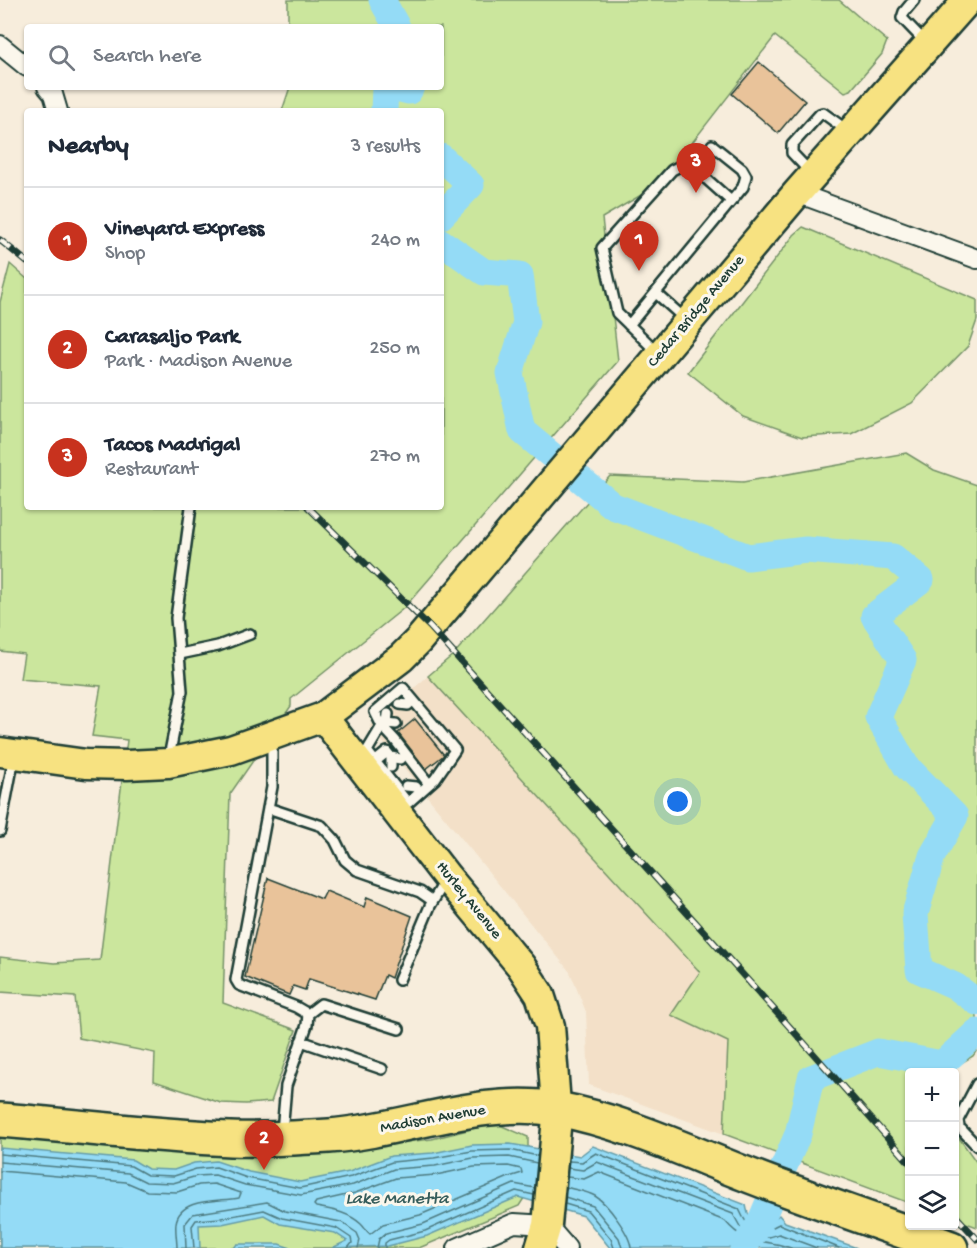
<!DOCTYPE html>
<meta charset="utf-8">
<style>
:root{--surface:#fff;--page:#f2f2f3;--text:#1f2937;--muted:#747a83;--line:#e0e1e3;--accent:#c8321e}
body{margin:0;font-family:"Gochi Hand",sans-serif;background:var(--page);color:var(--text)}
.controls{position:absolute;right:18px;bottom:18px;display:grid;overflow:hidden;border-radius:6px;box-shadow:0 2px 4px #0004}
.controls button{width:54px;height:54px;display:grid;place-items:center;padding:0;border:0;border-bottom:2px solid var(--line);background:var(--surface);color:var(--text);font:30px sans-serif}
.you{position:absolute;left:678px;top:802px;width:21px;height:21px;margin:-15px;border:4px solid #fff;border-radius:50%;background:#1a73e8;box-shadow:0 0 0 9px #1a73e833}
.badge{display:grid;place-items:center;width:39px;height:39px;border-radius:50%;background:var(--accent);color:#fff;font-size:20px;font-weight:700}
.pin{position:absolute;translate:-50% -50px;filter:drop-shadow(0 2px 3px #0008)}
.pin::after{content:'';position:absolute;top:32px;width:21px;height:18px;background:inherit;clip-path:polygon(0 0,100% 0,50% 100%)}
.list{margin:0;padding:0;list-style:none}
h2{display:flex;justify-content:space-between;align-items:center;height:78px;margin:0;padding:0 24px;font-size:26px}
h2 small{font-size:20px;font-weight:400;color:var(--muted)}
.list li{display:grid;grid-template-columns:39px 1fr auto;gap:18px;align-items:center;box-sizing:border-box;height:108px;padding:0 24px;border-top:2px solid var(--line)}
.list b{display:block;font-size:22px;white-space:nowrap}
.list p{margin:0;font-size:20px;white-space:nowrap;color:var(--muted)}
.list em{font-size:20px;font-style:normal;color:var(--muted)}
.icon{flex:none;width:33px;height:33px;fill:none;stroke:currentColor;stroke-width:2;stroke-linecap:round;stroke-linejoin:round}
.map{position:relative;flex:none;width:977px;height:1248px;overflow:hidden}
.search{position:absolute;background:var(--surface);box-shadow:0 2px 4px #0004;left:24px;top:24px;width:420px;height:66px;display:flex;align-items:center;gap:15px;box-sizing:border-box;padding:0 21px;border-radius:6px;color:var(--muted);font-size:22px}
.panel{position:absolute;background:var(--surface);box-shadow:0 2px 4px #0004;left:24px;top:108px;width:420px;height:402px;border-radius:6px}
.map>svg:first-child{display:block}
.built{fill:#f3e0c8}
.green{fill:#cbe69d;stroke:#759268;stroke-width:1.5}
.water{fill:#94dbf6;stroke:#659ca8;stroke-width:1.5}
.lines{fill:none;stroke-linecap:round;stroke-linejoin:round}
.shore{stroke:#4e7c82;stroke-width:1.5}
.river{stroke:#94dbf6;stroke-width:27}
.building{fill:#e9c39a;stroke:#1f3d34;stroke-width:1.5}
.lane-casing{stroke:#1f3d34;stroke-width:14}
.street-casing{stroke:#1f3d34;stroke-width:22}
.primary-casing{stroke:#1f3d34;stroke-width:33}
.highway-casing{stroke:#1f3d34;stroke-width:38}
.lane{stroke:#fbf7ec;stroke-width:9}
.street{stroke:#fbf7ec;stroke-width:18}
.primary{stroke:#f7e281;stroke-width:28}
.highway{stroke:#f7e281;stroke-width:33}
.rail-casing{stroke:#1f3d34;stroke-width:7}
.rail{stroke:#fbf7ec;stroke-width:4.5;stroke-dasharray:14;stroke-linecap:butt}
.labels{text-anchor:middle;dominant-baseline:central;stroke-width:6;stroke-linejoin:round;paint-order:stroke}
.street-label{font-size:16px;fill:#1f3d34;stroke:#fbf7ec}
.water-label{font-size:18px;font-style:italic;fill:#365d5b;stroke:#fbf7ec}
</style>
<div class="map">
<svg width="977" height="1248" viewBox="0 0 977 1248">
<rect width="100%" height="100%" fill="#f7eddc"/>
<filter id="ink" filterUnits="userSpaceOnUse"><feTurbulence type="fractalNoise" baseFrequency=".0167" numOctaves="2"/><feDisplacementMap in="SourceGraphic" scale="12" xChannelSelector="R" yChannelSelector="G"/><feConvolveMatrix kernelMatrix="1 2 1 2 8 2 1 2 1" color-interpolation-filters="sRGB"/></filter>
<g filter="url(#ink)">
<!-- built -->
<path class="built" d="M428,676L700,972L671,1015L728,1042L724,1134L589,1085L586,1012L570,972L370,726Z"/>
<!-- green -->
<path class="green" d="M288,0H839L887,41L882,54L851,90L845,92L775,36L660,184L602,218L618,361L404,608L291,699V706L230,794L223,1003L296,1030L271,1102L246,1104L221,1103L154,1081L155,1053L79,1038L75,997L0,992V957L54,963L100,960L127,740L92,736L101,686L20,679L24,654L0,651V302L10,264L27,279V507H441V111H282L290,87H441V27H288Z
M803,227L977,300V320L968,346L912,403L851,434L802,437L743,416L688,372L794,235Z
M906,453L934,470L977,485V1050L973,1056L946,1072H910L909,1203L724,1134L728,1042L671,1015L700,972L428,676L454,654L610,476L743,482Z
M495,1123L528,1137V1192L519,1206L419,1248H0V1129L388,1144L432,1139Z
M954,1131L977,1163V1227L955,1219Z"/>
<!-- water -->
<path class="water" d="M510,1144L580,1156L593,1146L746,1205C750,1228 762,1230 779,1215L785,1222L857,1248H610L584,1216L518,1197L427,1236L388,1246L332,1248L347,1241L335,1233L280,1224L264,1215L222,1224L199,1225L200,1248H0V1148L133,1160L148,1169L174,1170L194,1163L216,1161L249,1172L300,1182L349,1172L391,1156L433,1153L472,1145Z
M237,1244H279L291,1248H234Z"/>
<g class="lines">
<!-- shore -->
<path class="shore" d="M0,1154L131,1166L147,1175L174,1176L196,1169L216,1167L247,1178L300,1188L351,1177L392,1162L434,1158L472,1151L510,1150L538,1156
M569,1161L582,1162L596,1153L739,1209C749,1231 755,1237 779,1224L839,1248
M0,1162L128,1173L146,1182L173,1183L197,1176L215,1175L245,1185L301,1195L353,1185L394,1169L435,1166L473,1158L509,1157L537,1163
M508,1166L521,1169L522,1173L509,1177L420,1215L383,1224L370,1234C366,1231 365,1228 361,1224C348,1212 332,1210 316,1207L314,1205L316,1202L355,1193L396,1178L436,1175L474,1167Z
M568,1168L583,1170L597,1162L733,1214L742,1230L753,1237H769L779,1234L817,1248
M0,1171L126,1182L147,1191L177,1192L199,1185L214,1184L241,1193L239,1198C219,1202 180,1197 176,1223C175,1231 177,1240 177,1248
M567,1177L584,1179L599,1172L725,1221C748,1248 760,1237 791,1248
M566,1187C575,1190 587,1191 595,1196C607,1203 630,1234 631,1248
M565,1197L593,1206L619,1238L622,1248
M565,1204L588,1211L611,1239L614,1248
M186,1248L185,1224L193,1214L267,1202L285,1211L341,1222L357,1233L360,1240L358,1248
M194,1248L192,1226L196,1220L221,1218L264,1210L282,1218L336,1228L351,1238L352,1243L348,1248
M377,1248L379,1239L386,1233L423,1224L514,1184L535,1188
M385,1248V1243L389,1240L425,1231L516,1191L534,1195"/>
<!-- river -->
<path class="river" d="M382,0L397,27
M392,87L409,91L411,87
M384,111L385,87
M441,157L471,185L441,216
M441,242L484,272L520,275L526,322L510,373L522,431L613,506L748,557L806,550L893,557L921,580L874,616L903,660L878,717L906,766L955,816L932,856L915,914L919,970L955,986L977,1002
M743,1248L759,1225L798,1134L811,1078L878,1052L942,1064L977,1032"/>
</g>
<!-- building -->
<path class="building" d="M759,62L805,101L778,133L732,94Z
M415,719L444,755L426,769L398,733Z
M268,878L322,899L326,891L364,907L367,897L412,916L391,978L385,975L375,1000L309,979L305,990L293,986L289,995L245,977Z"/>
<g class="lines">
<defs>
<path id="lane" d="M914,0L904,12L902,18L926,43
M811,173L792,153V145L820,114L823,113L848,131
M656,293L685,319
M629,325L743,187L746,176L742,169L712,145
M657,352L617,313L602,248L672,170L684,164L693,167L731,201
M180,654L218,646L250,634
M403,688L455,750L435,779L408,803L367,751L382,726L375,712Z
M400,704L408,705L413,700
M388,714L387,723L396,724
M387,723L382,726L395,740L429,784
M272,740V787L236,980L239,985L296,1007L308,1014L307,1025L286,1086L282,1132
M169,757L182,691L176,618L191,507
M376,761L387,752L391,757
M391,767V757L400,759
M406,786L416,787L420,792
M268,808L322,826L335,840L345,860L357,870L420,892L433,901
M0,831L14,757
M399,980L430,906L445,881
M308,1014L321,1004L399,1029
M301,1041L382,1069
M977,1084L958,1120L959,1127L977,1146"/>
<path id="street" d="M0,45L27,67
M47,87L53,94L58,111
M797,193L977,259
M457,1248L514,1223L547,1225L567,1248"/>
<path id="primary" d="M323,717L447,877L521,966L540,995L550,1026L557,1118L547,1225L540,1248
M0,752L86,764L127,765L168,763L231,750L323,717L401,658L418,641L797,193L968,0"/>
<path id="highway" d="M0,1120C77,1126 154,1136 230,1139C263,1140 296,1138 329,1136C404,1131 481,1096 557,1109C623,1121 686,1151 748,1175C815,1201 883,1224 951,1248"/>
</defs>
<!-- lane casing -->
<use href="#lane" class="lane-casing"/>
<!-- street casing -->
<use href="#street" class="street-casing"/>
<!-- primary casing -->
<use href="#primary" class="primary-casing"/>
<!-- highway casing -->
<use href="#highway" class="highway-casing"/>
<!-- lane -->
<use href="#lane" class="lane"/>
<!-- street -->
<use href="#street" class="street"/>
<!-- primary -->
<use href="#primary" class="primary"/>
<!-- highway -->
<use href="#highway" class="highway"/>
<defs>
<path id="rail" d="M0,240L27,262
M308,507L430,627L805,1044L910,1163
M954,1214L977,1239"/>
</defs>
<!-- rail casing -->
<use href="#rail" class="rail-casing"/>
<!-- rail -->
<use href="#rail" class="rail"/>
</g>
</g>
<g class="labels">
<!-- street labels -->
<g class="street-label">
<text transform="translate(697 312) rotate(-50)">Cedar Bridge Avenue</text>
<text transform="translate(468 901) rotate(51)">Hurley Avenue</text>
<text transform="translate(433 1120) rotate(-10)">Madison Avenue</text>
</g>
<!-- water labels -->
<g class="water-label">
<text x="397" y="1199">Lake Manetta</text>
</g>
</g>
</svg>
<div class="controls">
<button>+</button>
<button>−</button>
<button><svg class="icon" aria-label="layers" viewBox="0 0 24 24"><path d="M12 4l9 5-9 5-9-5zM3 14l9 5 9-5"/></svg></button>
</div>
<div class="you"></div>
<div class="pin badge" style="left:639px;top:271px">1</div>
<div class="pin badge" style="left:264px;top:1170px">2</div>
<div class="pin badge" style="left:696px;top:193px">3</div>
<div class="search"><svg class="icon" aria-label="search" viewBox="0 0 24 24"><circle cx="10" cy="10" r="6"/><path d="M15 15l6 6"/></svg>Search here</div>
<section class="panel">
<h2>Nearby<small>3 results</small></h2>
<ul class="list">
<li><span class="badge">1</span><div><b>Vineyard Express</b><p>Shop</p></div><em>240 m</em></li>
<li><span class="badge">2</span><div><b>Carasaljo Park</b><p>Park · Madison Avenue</p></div><em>250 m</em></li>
<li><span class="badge">3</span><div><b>Tacos Madrigal</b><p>Restaurant</p></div><em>270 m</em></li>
</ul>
</section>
</div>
